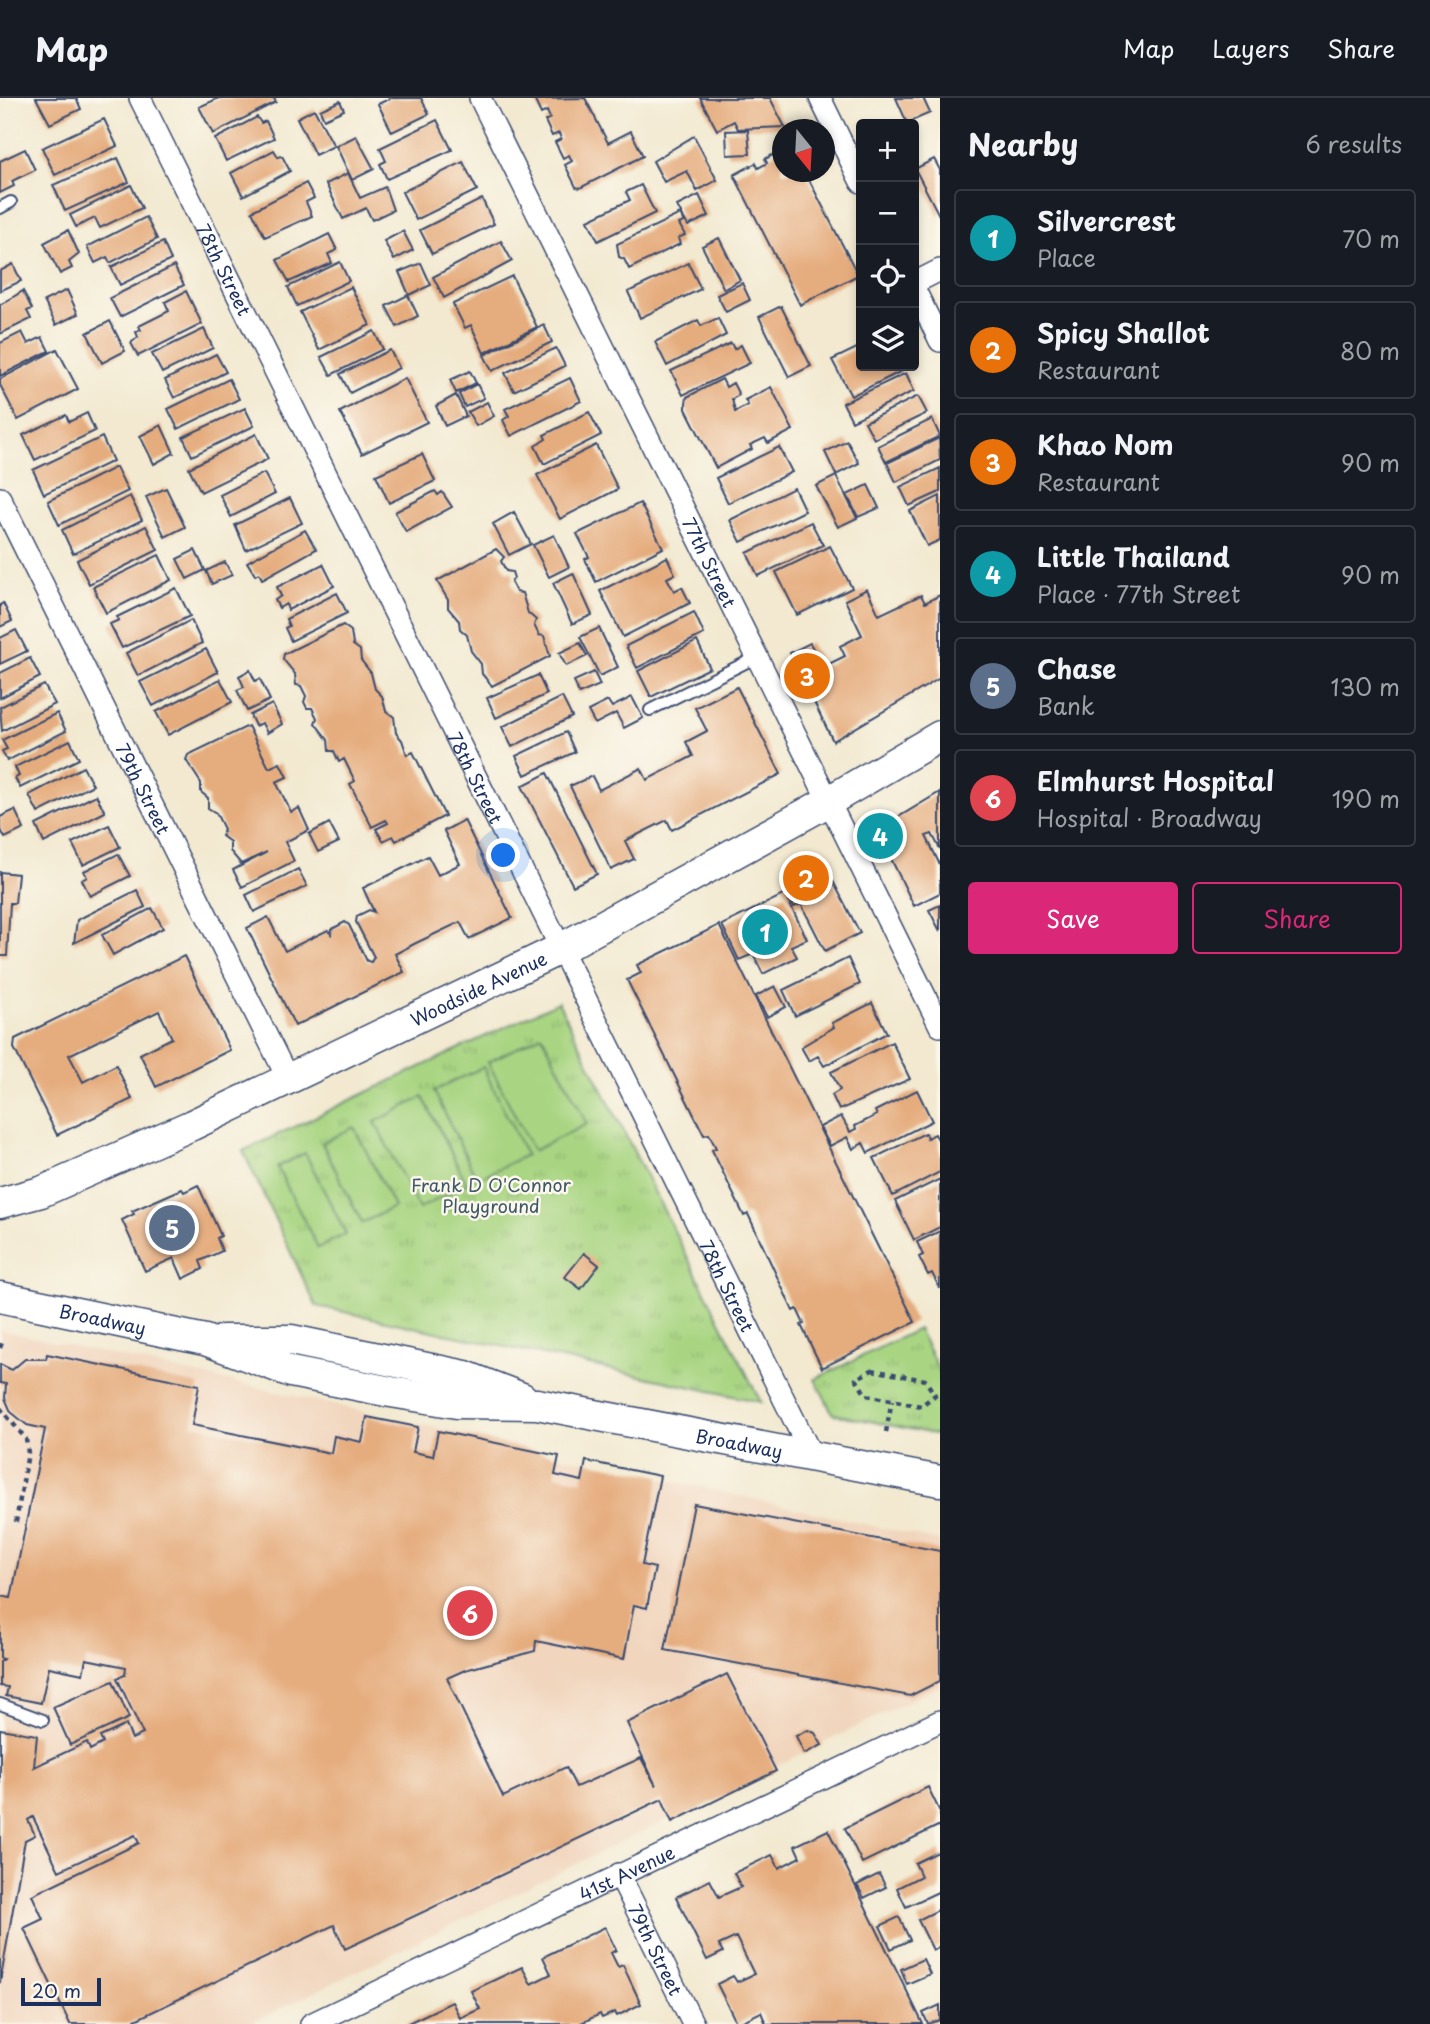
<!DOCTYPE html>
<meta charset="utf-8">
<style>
:root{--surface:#171b24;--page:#20242c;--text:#f1f3f6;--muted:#9ea1a6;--line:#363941;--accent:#db2777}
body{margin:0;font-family:"Playpen Sans",sans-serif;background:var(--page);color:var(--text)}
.controls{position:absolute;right:21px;top:21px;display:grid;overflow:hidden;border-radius:7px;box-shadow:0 4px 10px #0003}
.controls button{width:63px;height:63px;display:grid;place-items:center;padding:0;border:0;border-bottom:2px solid var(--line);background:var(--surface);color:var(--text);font:35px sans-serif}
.compass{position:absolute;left:772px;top:21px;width:63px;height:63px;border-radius:50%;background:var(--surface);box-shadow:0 4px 10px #0003;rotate:162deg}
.scale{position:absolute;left:21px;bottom:18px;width:80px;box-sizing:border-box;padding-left:7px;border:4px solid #1b2f5e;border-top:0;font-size:19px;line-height:24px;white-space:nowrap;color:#1b2f5e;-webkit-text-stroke:5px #fbf7ec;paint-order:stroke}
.you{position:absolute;left:504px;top:758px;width:24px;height:24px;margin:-18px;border:5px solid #fff;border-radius:50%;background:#1a73e8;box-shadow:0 0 0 10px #1a73e833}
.badge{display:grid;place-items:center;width:46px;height:46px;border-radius:50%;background:var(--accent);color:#fff;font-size:23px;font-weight:700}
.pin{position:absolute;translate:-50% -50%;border:4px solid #fff;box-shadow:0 2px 7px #0006}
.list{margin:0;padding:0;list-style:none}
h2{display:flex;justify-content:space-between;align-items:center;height:91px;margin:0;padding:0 28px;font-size:30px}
h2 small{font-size:23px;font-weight:400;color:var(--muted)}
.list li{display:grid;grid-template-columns:46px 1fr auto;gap:21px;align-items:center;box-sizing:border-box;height:98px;margin:0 14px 14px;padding:0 14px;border:2px solid var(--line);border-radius:7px}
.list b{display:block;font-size:26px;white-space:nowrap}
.list p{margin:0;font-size:23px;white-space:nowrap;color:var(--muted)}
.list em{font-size:23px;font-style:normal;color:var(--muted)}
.actions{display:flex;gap:14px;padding:21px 28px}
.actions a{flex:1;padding:16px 0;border:2px solid var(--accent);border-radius:7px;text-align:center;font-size:24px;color:var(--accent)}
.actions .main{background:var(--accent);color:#fff}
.icon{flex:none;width:38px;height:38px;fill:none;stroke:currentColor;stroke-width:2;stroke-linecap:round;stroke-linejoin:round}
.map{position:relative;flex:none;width:940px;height:1926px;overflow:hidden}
header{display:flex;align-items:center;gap:42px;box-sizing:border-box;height:98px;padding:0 35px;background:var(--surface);border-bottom:2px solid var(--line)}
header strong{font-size:33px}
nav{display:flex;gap:38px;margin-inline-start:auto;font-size:24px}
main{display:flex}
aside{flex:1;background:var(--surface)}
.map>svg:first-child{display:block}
.built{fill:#f1d5bd}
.grass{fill:url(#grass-tufts);stroke:#628270;stroke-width:2}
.pitch{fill:#a9d582;stroke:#628270;stroke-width:2}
.building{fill:#e5ac7d}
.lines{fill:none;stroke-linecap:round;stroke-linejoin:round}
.lane-casing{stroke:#3b4b6f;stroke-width:14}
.street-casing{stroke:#3b4b6f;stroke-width:24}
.secondary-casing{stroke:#3b4b6f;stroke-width:33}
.path{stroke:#3b4b6f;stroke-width:4.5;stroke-dasharray:5 5;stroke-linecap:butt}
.lane{stroke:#fff;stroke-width:10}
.street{stroke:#fff;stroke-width:21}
.secondary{stroke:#fff;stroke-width:30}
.labels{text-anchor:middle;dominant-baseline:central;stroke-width:5;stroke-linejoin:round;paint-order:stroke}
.street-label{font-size:18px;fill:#1b2f5e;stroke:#fbf7ec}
.park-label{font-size:18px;fill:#3e5867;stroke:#fbf7ec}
</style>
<header>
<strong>Map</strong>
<nav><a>Map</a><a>Layers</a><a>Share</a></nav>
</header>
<main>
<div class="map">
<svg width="940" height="1926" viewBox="0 0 940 1926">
<defs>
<pattern id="grass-tufts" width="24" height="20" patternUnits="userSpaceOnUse" patternTransform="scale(1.75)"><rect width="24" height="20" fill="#a9d582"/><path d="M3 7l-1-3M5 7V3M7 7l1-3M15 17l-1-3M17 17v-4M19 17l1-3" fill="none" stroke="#91b773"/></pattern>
</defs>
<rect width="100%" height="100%" fill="#fbf7ec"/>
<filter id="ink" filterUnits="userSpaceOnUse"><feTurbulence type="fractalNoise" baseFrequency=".0143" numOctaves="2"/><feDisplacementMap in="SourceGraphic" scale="14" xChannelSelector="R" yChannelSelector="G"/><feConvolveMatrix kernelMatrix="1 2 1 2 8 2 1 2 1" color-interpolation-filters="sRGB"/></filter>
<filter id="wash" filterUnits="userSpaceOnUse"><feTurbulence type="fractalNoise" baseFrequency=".00686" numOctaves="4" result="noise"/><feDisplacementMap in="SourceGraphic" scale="28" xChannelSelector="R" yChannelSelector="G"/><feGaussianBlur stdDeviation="1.57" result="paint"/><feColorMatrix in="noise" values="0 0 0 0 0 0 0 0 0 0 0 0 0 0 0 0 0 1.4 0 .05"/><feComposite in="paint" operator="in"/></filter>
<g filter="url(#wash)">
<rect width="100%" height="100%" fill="#f2e9d0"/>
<!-- built -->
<path class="built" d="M0,1232L940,1443V1588L249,1926H0Z"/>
<!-- grass -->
<path class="grass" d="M558,904L761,1304L316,1208L243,1053Z
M918,1231L940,1274V1337L833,1316L815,1281Z"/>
<!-- pitch -->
<path class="pitch" d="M542,937L587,1026L533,1053L488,964Z
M483,969L526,1057L477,1081L434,993Z
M423,999L467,1086L419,1111L375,1024Z
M354,1029L394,1109L362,1125L322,1045Z
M305,1055L346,1136L318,1150L277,1069Z"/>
<g id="blocks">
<!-- building -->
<path class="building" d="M36,0H76L81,11L50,26Z
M219,0H274L276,4L213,36L199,9Z
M391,0H421L429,16L392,34L378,6Z
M585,0L608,45L631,33L643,58L580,90L576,89L565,67L572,63L569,57L563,60L555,44L561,41L559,35L552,38L545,23L550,20L547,13L541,16L534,1Z
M700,0H770L785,29L738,31L734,23L717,32Z
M896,0H923L930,15L907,25Z
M340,3L344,12L324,21L320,12Z
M314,11L334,48L315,57L297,20Z
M257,19L261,25L266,23L274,40L226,63L215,41Z
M104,21L117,48L55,77L42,50Z
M437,22L452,52L387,81L380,66L386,63L380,50Z
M748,32L750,56L727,57L726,33Z
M356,38L374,71L352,82L336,48Z
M694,38L717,82L697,93L687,73L664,84L653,63Z
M25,51L35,72L12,83L14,88L0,95V63Z
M274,52L278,59L282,58L290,73L243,98L231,75Z
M782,52V74H805L858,177L800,207L734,77L756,65L758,70L767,65L765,61Z
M118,60L129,84L65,113L53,87Z
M934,61L940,72V119L915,71Z
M463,64L477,92L416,122L402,94Z
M348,75L360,100L385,89L393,112L372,122L366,110L343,121L326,86Z
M306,85L314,100L306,104L312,118L265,139L252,113Z
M131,87L142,110L100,130L95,120L76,129L70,117Z
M641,87L655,115L598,143L588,122L630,102L626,94Z
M699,97L709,118L688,128L677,108Z
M482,101L494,126L432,156L420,132Z
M680,116L684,124L679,126L685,137L678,140L680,146L629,171L624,161L619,159L617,146Z
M146,119L157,141L110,165L107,159L95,165L87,149Z
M68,132L79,156L69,164L72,170L60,176L44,145Z
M403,133L413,152L394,162L384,143Z
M329,136L337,152L328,156L332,165L289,184L277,162Z
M719,140L740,182L724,191L702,148Z
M501,143L512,163L444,200L433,179Z
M163,144L171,162L120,187L111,169Z
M340,164L349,183L297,208L288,189Z
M421,165L431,187L409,197L399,174Z
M688,165L701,191L640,220L628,194Z
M13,166L21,183L0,193V173Z
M174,168L184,187L120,219L110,200Z
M512,178L537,229L484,255L471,227L465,230L453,206Z
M742,185L750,202L726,214L717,197Z
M351,189L370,227L319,252L300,214Z
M67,192L78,216L56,227L44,203Z
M23,193L32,211L27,213L31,221L0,236V207Z
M186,193L202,226L138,258L131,245L138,239L136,234L141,232L139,228L169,213L165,204Z
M408,197L418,218L397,229L386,208Z
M781,208L811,268L789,279L759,219Z
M718,220L726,237L667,268L655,244L698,222L701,228Z
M110,223L125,253L102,265L87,235Z
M544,227L552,244L492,273L484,257Z
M204,231L213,250L162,275L152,256Z
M374,233L383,251L331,277L321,259Z
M22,234L28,246L42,239L49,253L0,278V245Z
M731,245L734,251L741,247L750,265L683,297L671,273Z
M861,248V268H899L902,273L851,298L832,262Z
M556,250L565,268L514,293L505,275Z
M57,251L78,291L18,322L0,287V281Z
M390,252L399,270L350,295L340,276Z
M216,256L226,274L174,300L165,282Z
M470,273L476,285L456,295L450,282Z
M906,275L914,293L852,323L843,305Z
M405,280L427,324L362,356L340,314Z
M570,280L581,303L511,338L503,322L509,318L505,311Z
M229,281L239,301L178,331L168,311Z
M722,281L726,289L733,285L739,297L732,301L735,314L748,307L745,302L771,289L793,332L768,345L765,340L750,347L752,351L716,370L686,311V305L687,299Z
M477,286L484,300L465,309L459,296Z
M456,297L466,318L445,328L436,308Z
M918,298L927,315L874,341L865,324Z
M487,304L494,318L476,328L468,314Z
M245,310L254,328L192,358L183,339Z
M589,314L601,337L544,366L535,348L546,341L544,337Z
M87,315L95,333L35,362L23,337L66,317L69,324Z
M932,321L940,338L886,364L878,348Z
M161,327L174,355L154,366L140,338Z
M256,336L268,361L201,394L189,370Z
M102,339L113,363L44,396L33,372Z
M939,340L940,362L896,384L887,365Z
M847,343L859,365L836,377L825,354Z
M596,347L618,391L560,421L537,377Z
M779,349L792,374L728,405L716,380Z
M422,356L435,383L389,405L376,377Z
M116,369L128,393L59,427L48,403Z
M940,370V394L909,408L900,389Z
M264,375L275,396L231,419L220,397Z
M836,378L857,420L838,429L816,388Z
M868,387L879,410L858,419L847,397Z
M166,390L185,429L165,439L146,399Z
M794,390L805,413L741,444L730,422Z
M435,393L438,397L442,394L452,409L406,434L395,414Z
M130,398L142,422L73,456L62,432Z
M940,398V442L927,448L910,413Z
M290,400L302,425L246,452L235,427Z
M640,405L663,450L596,484L585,461L589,459L577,436Z
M514,414L531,446L509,457L493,426Z
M811,424L823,447L758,478L747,455Z
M146,428L158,452L89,486L77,462Z
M305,432L316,451L262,481L259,475L255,477L247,464Z
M554,437L569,469L549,479L533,447Z
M830,448L852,490L797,517L776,474Z
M496,451L504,459L501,463L506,473L512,474L514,480L511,484L516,494L522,495L528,515L536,522L534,527L539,537L544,538L550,558L492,588L482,576L481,566L471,553L467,537L460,531L459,523L448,510V502L437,483Z
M195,452L205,472L187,481L177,461Z
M159,457L171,482L106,515L93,489Z
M667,459L675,476L667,480L674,493L682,489L690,505L623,539L600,493Z
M225,464L232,477L212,486L206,473Z
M323,466L334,488L288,512L286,506L279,510L275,502L281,498L277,489Z
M573,475L592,517L572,526L553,485Z
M176,490L190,518L122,550L110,526L119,522L117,519Z
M867,491L879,517L921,497L925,505L940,497V580L833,643L790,555L810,545L823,569L845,558L840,548L862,537L845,502Z
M337,495L347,515L291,543L285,530L289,528L286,521Z
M3,505L12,523L0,529V507Z
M694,514L704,536L637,570L626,548Z
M191,522L202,545L138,578L126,555Z
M343,527L351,533L353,547L360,552L361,562L371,575L375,591L382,598L386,613L394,619L396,635L402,642L407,657L413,654L445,718L396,743L393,738L383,743L376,731L388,725L386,722L372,729L350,686L355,683L344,661L339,664L334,653H329L328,642L315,625L317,620L312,610H307L304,604L306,598L301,588L296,587L295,576L283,561L284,556Z
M599,530L618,569L600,578L580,539Z
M16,532L27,553L0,566V540Z
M697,543L710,570L651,599L638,573Z
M580,545L587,558L566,568L559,555Z
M206,551L218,574L153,608L140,584Z
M30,560L40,579L0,600V575Z
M250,572L255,583L260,581L270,602L247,613L237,592L244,589L239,578Z
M594,574L600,587L579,596L574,583Z
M538,577L547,596L496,620L487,600Z
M220,581L232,604L168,637L156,614Z
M44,587L55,606L2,633L0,609Z
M737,589L781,676L672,732L667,722L625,743L634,761L611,772L570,688L592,678L599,692L641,670L647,682L693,658L686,644L707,633L695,610Z
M562,599L572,619L512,649L502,629Z
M632,599L643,620L624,630L616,615L595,626L588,613L608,603L612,609Z
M272,606L282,626L267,635L262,625L255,628L250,617Z
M57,615L66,633L7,663L2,653L7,651L2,642Z
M248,628L269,670L280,665L287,679L276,684L291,714L299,710L309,732L285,744L294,763L242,789L233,772L267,754L241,766L230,753V744L222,738L224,731L216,715L208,710V700L201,694V685L186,662L188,657Z
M566,634L575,654L525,677L516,658Z
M70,642L79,661L20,690L15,680L19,678L15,669Z
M83,669L93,687L38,715L29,697Z
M547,675L597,776L573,788L522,688Z
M940,694V751L932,736L926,738L940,767V795L914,808L877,732Z
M96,697L105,714L44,745L36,727Z
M15,712L24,731L5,740L0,730V719Z
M464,722L512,820L469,841L460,824L416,845L395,856L404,874L295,928L247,830L268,819L285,853L328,832L331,836L332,831L345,824L349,827L367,863L371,864L374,859L356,824L357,818L369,812L374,814L363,790L428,758L438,777L460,766L444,733Z
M329,725L339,744L318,754L309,736Z
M109,727L120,749L83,767L72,745Z
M118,756L130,778L90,798L82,782L87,779L84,773Z
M823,764L860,835L825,853L801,806L794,809L783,786Z
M298,771L307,788L254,814L246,797Z
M0,774L18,776L15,805H10L7,858H0Z
M137,792L145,809L74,845L77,822Z
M785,796L807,841L791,848L797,859L763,876L753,856L739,862L722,827Z
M940,807V833L929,812Z
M152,810L163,830L113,857L102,837Z
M719,827L915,1224L822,1270L801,1227L804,1226L797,1211L793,1213L748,1116L744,1118L712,1052L716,1050L709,1036L704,1037L627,882L641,875L637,867Z
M184,858L230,952L156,989L140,956L172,940L159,913L69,957L83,984L116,967L132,1001L57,1037L14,950L15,941Z
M848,860L860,886L795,918L783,892Z
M775,888L786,909L767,919L756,898Z
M872,905L887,935L824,968L818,958L809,963L801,949L834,929L832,925Z
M892,944L910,981L839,1012L832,997L840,992L831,974Z
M917,992L932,1023L868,1055L863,1045L853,1051L847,1039L830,1048L820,1029L841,1018L850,1034L856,1031L855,1028L877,1017L875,1013Z
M925,1035L927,1040L935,1036L940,1045V1074L893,1098L874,1060Z
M940,1081V1129L914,1142L895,1103Z
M198,1087L221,1138L217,1140L222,1153L200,1163L203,1171L183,1181L174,1160L145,1173L122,1122L134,1116L132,1113L182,1091L184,1094Z
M940,1133V1191L932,1175L928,1177L919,1159L923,1157L917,1144Z
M584,1155L599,1167L581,1191L565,1179Z
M47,1256L199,1287L192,1327L331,1355L334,1338L362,1344L367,1319L418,1329L413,1354L433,1358L438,1333L559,1358L555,1377L582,1383L586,1363L660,1378L642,1467L655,1470L651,1488L647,1510L634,1507L624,1561L536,1543L535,1553L465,1572L447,1580L503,1699L566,1669L576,1689L641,1660L656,1688L627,1625L727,1576L776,1673L672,1724L662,1701L345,1851L334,1827L127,1926H70L24,1830L43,1821L32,1797L139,1745L135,1737L59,1773L33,1719L28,1722L35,1737L25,1742L0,1885V1631L37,1637L34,1669L87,1644L90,1652L103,1645L100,1639L126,1627L132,1641L143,1636L117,1580L125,1577L126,1569L86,1561L83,1576L49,1569L41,1605L6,1598L8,1589L0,1588V1564L3,1561L0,1560V1498L11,1500L45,1331L27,1327L11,1314L5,1300L6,1286L0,1285V1266L12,1272L25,1261H46Z
M694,1406L940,1453V1583L910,1598L665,1552Z
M113,1583L129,1620L70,1647L53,1609Z
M808,1632L815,1635L822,1647L804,1656L796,1638Z
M928,1689L940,1714V1727L862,1765L845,1730Z
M828,1732L923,1926H766L761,1914L737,1926L717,1886L733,1878L737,1884L754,1876L736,1839L719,1847L723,1854L707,1862L676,1799L710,1782L719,1799L741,1789L734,1775L772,1757L779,1770L800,1759L795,1748Z
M940,1753V1793L906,1809L897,1790L921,1778L915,1765Z
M879,1776L886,1789L864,1800L857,1787Z
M940,1811V1848L933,1852L918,1822Z
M899,1819L910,1842L891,1851L880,1828Z
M605,1829L616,1852L611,1855L618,1869L623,1867L641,1906L617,1918L615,1914L602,1920L600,1916L579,1926H406L452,1904L460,1920L480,1911L471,1893L522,1869L531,1886L551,1876L543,1859Z
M923,1861L930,1876L907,1886L901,1871Z
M940,1907V1922L928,1926L923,1915Z"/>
</g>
</g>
<g filter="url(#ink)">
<use href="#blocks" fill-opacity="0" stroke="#3b4b6f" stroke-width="2"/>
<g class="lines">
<defs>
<path id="lane" d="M0,110L11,104
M650,612L757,559
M0,1606L43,1622"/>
<g id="street">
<path id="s1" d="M140,0L812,1358"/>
<path id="s2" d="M480,0L940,928"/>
<path d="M820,0L861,84"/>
<path d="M914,185L940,172"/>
<path d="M914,190L940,243"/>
<path id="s3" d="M0,400L288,981"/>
<path id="s4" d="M619,1776L693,1926"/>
<path id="s5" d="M311,1926L940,1623"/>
</g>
<g id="secondary">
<path id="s6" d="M0,1105L41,1094L192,1027L562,850L829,703L940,638"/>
<path id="s7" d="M0,1199L205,1242L291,1274L391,1294L457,1305L537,1306L940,1383"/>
<path d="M223,1242H291L465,1278L522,1300"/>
</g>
</defs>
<!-- lane casing -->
<use href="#lane" class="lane-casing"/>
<!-- street casing -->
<use href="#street" class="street-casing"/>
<!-- secondary casing -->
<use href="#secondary" class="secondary-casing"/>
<!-- path -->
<path class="path" d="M0,1250L3,1242
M872,1272L925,1282L935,1297L921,1308L866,1297L856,1281Z
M0,1310L26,1341L28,1355L16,1424
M886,1334L892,1302"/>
<!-- lane -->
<use href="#lane" class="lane"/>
<!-- street -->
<use href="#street" class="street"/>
<!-- secondary -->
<use href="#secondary" class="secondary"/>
</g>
</g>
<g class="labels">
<!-- street labels -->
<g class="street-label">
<text stroke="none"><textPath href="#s1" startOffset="191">78th Street</textPath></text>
<text stroke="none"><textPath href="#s2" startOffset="518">77th Street</textPath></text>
<text stroke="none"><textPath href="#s1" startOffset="758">78th Street</textPath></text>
<text stroke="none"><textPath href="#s3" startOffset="324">79th Street</textPath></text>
<text stroke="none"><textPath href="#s6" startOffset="525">Woodside Avenue</textPath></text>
<text stroke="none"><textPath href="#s1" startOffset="1325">78th Street</textPath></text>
<text stroke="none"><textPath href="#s7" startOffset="105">Broadway</textPath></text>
<text stroke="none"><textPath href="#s7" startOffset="756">Broadway</textPath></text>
<text stroke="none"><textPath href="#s5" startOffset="350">41st Avenue</textPath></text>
<text stroke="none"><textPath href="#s4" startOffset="84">79th Street</textPath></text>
</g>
<!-- park labels -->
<g class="park-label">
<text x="491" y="1086">Frank D O'Connor<tspan x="491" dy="21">Playground</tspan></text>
</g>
</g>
</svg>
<div class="controls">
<button>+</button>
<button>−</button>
<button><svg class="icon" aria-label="locate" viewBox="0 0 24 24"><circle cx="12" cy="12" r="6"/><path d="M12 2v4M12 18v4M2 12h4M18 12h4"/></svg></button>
<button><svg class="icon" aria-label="layers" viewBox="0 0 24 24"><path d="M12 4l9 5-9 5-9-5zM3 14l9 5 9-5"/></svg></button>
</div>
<svg class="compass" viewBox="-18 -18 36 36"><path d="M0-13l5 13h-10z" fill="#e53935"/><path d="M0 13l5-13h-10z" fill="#9ea1a6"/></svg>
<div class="scale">20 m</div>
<div class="you"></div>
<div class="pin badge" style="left:765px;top:834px;background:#0f9aa8">1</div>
<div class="pin badge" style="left:806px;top:780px;background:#e8710a">2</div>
<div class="pin badge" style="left:807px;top:578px;background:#e8710a">3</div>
<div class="pin badge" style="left:880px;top:738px;background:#0f9aa8">4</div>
<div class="pin badge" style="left:172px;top:1130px;background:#5c6f8a">5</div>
<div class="pin badge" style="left:470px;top:1515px;background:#e0444e">6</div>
</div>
<aside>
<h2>Nearby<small>6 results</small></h2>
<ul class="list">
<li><span class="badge" style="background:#0f9aa8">1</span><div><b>Silvercrest</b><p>Place</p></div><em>70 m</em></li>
<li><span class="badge" style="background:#e8710a">2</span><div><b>Spicy Shallot</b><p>Restaurant</p></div><em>80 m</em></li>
<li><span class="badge" style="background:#e8710a">3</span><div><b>Khao Nom</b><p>Restaurant</p></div><em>90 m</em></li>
<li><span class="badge" style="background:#0f9aa8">4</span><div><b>Little Thailand</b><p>Place · 77th Street</p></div><em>90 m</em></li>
<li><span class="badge" style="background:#5c6f8a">5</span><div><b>Chase</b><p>Bank</p></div><em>130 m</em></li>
<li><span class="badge" style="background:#e0444e">6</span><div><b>Elmhurst Hospital</b><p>Hospital · Broadway</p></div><em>190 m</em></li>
</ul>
<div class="actions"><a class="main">Save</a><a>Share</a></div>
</aside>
</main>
